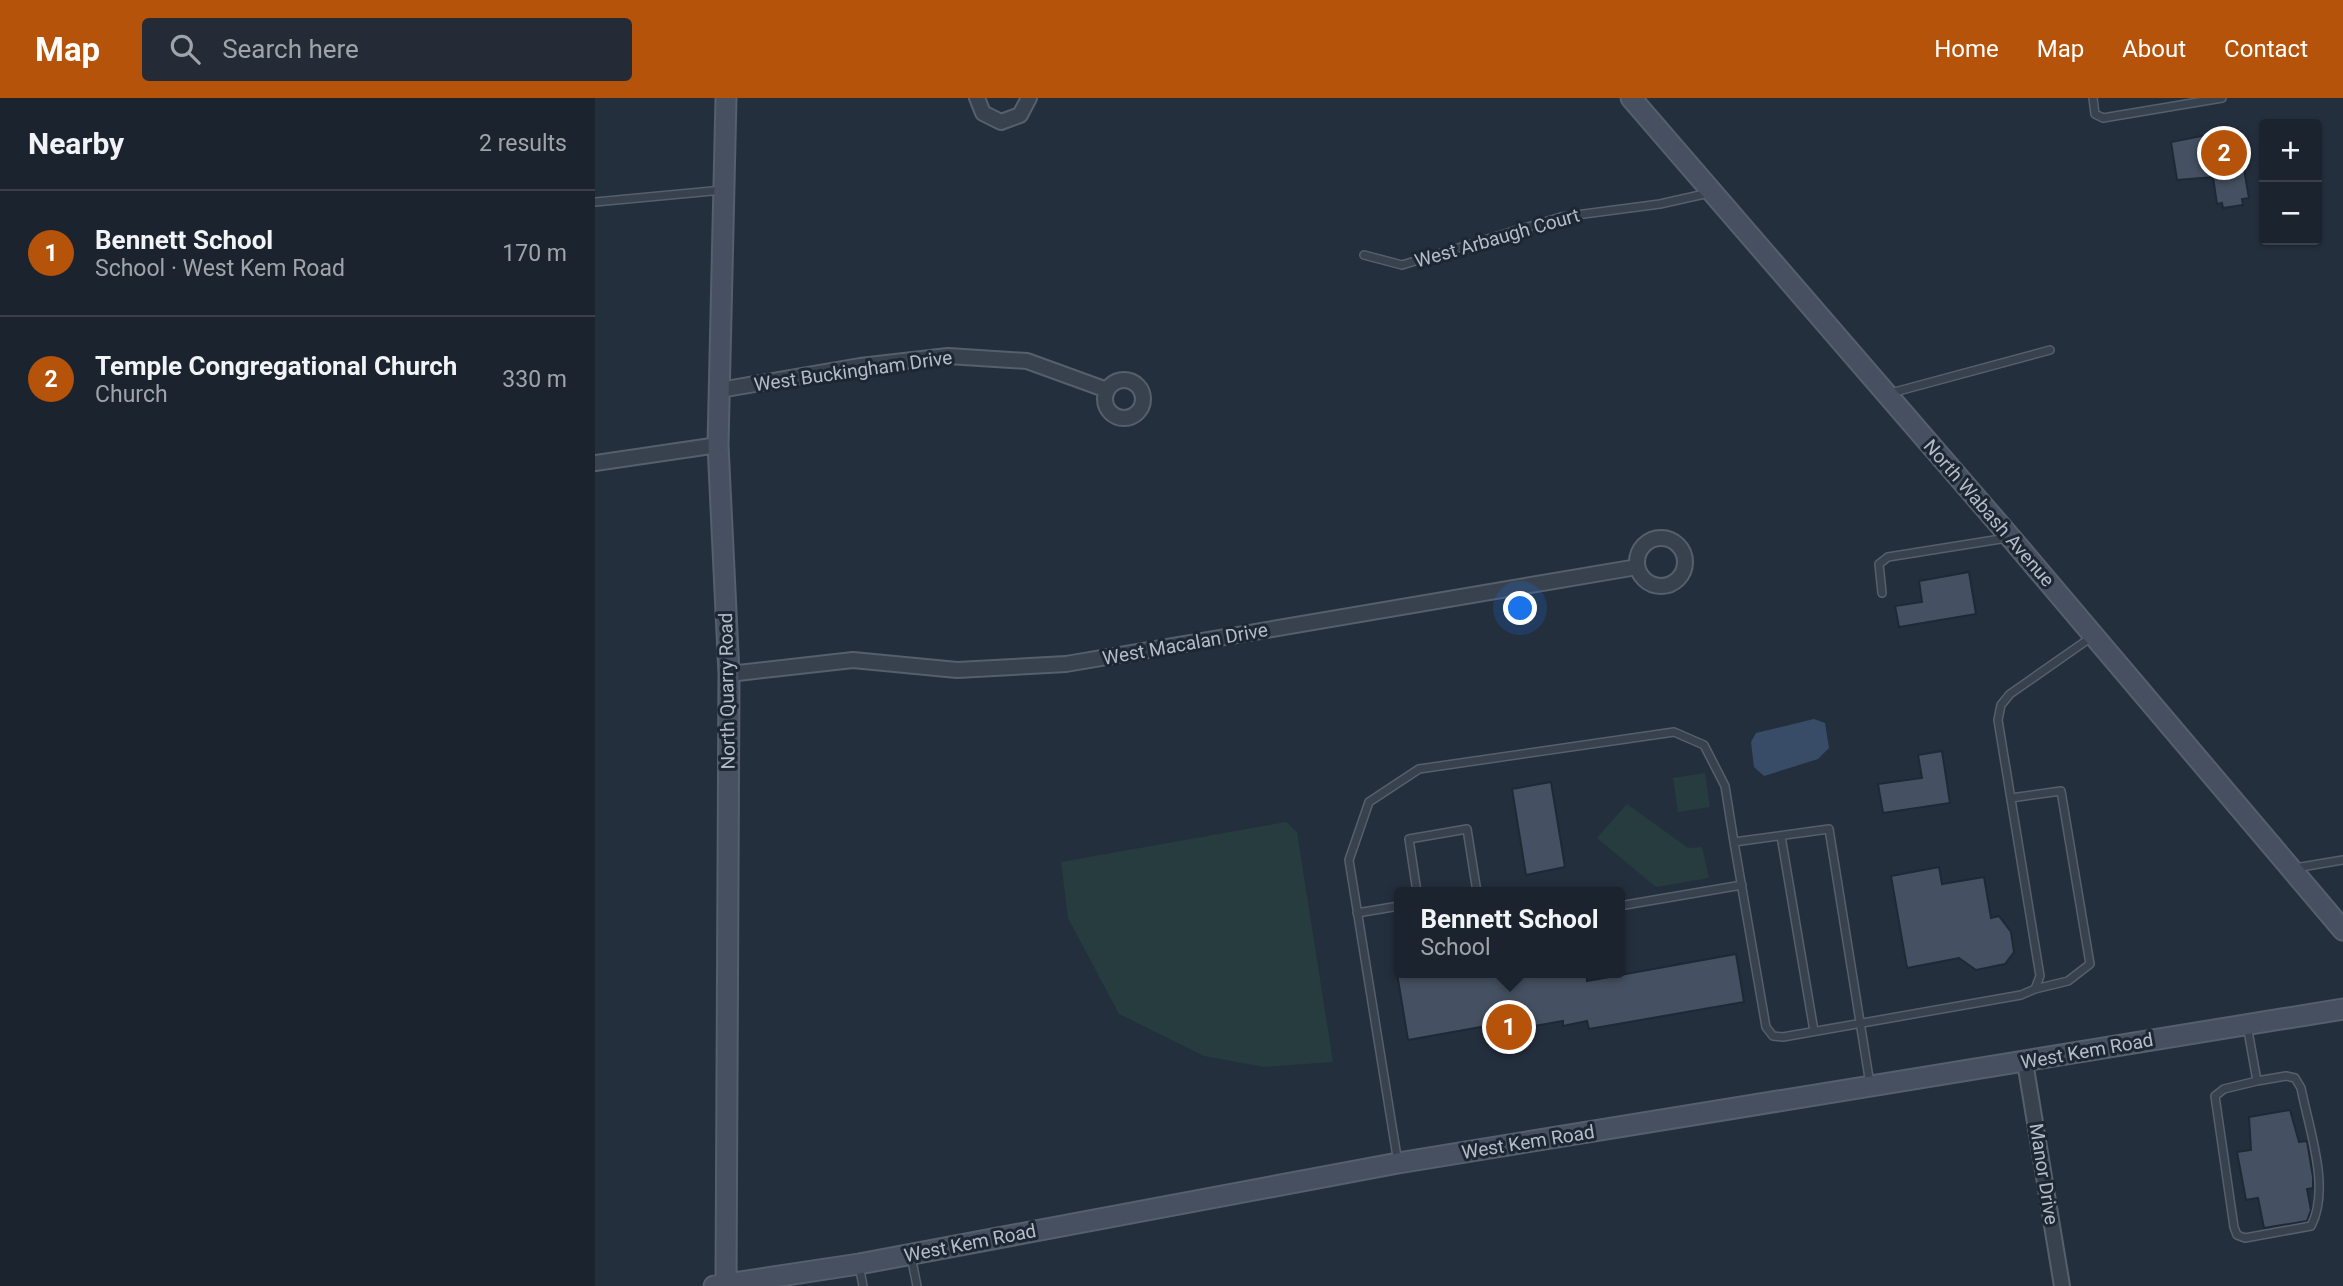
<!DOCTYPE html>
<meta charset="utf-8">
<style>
:root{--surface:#1b232e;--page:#242b36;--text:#f1f3f6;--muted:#a0a4aa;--line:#39404a;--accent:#b45309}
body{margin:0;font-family:Roboto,sans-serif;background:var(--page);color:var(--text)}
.controls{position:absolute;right:21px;top:21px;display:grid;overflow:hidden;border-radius:7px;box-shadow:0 2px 5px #0004}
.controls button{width:63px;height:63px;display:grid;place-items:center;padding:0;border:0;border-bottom:2px solid var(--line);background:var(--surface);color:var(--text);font:35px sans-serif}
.you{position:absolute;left:926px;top:511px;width:24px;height:24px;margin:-18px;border:5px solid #fff;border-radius:50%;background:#1a73e8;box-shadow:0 0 0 10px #1a73e833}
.badge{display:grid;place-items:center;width:46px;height:46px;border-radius:50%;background:var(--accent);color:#fff;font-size:23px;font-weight:700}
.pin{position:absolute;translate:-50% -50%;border:4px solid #fff;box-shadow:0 2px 7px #0006}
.popup{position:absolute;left:799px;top:789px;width:231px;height:91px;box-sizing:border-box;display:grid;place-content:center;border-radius:7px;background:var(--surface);filter:drop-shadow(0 2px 5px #0005);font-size:23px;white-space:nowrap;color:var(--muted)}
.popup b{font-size:26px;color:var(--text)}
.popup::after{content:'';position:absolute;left:50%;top:100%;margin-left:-14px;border:14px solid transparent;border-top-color:var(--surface)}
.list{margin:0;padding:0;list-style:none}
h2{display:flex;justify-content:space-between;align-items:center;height:91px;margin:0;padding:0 28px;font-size:30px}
h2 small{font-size:23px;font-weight:400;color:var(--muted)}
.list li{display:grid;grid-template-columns:46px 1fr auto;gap:21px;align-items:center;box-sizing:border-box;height:126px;padding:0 28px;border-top:2px solid var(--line)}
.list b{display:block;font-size:26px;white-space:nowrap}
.list p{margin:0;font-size:23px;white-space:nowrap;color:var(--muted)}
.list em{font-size:23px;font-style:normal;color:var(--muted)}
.icon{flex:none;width:38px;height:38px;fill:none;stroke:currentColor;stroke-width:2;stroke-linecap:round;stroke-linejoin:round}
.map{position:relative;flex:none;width:1748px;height:1188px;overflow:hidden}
header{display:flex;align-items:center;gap:42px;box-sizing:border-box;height:98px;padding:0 35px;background:var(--accent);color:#fff}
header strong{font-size:33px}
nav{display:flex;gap:38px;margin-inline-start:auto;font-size:24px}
.search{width:490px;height:63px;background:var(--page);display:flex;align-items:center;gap:18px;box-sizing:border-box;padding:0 24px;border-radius:7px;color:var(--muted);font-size:26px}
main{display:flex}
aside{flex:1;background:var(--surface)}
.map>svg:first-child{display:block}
.green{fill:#263c3f}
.water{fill:#394c67}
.building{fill:#455162;stroke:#1f2835;stroke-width:2}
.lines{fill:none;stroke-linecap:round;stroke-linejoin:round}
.lane-casing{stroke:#565f6c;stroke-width:10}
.street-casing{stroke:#565f6c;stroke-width:18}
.secondary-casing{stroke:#565f6c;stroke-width:23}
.lane{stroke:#38414e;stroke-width:7}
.street{stroke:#38414e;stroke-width:14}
.secondary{stroke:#465061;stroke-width:19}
.labels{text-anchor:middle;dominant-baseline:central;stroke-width:6;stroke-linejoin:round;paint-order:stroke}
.street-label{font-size:19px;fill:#b4bcc9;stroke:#1d2633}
</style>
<header>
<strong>Map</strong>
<div class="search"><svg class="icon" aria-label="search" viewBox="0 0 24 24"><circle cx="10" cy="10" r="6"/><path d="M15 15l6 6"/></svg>Search here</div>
<nav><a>Home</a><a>Map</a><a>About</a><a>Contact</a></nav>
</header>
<main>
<aside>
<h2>Nearby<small>2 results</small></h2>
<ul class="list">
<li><span class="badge">1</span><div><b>Bennett School</b><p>School · West Kem Road</p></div><em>170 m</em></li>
<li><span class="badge">2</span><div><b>Temple Congregational Church</b><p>Church</p></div><em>330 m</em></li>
</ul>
</aside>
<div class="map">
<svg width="1748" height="1188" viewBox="0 0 1748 1188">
<rect width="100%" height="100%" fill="#242f3e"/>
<!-- green -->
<path class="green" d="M1110,675L1115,709L1083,714L1078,680Z
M1032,706L1093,750L1107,749L1114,780L1061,789L1002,740Z
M691,724L702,734L738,964L669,969L609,958L524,916L473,820L466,764Z"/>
<!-- water -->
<path class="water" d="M1219,621L1230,625L1234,650L1223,661L1169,678L1159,669L1156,644L1161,635Z"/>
<!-- building -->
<path class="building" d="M1642,31L1654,100L1647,101L1648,107L1628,110L1627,105L1622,106L1618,79L1582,82L1576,44Z
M1374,474L1381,516L1304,529L1300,508L1327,504L1324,483Z
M1347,653L1355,705L1288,715L1283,686L1327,680L1323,657Z
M956,684L970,769L931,777L917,691Z
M1344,769L1347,786L1389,779L1396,820L1404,818L1416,834L1419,854L1410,866L1381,872L1364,860L1312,870L1296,778Z
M1141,856L1149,904L994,931L992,923L968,928V923L904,934L903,926L813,942L802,875H991L992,883Z
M1695,1012L1704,1044L1712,1043L1718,1079V1090L1712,1091L1716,1112L1712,1123L1669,1130L1663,1100L1651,1102L1642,1054L1656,1052L1654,1019Z"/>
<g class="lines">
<defs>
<path id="lane" d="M1498,0L1500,16L1508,20L1627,0
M0,104L128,92
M769,157L807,167L966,119L1065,106L1114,95
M1296,295L1455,252
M1287,495L1284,466L1293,459L1412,440
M1416,700L1466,693L1495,866L1473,883L1440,891
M1186,738L1219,933
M1139,744L1171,929L1178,938L1188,939L1426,897L1440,891L1445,878L1403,622L1406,607L1415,596L1498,538
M1700,770L1748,762
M822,794L814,741L872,731L882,794
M883,794H902
M1024,808L1147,787
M762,815L804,808
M1652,927L1662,983L1691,978L1700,980L1706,990C1714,1031 1736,1091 1716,1128L1650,1140L1642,1137L1639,1129L1620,998L1629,991L1662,983
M803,1065L754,762L774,704L824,671L1079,634L1109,647L1130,688L1139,744L1234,731L1275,986
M316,1158L322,1188
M264,1167L268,1188"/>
<path id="street" d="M382,0L388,15L406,24L425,17L434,0
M510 301a19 19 0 1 1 38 0a19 19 0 1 1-38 0Z
M125,292L265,268L353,258L432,263L512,292
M0,365L123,347
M1042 464a24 24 0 1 1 48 0a24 24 0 1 1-48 0Z
M134,576L258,562L362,572L471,566L1042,469
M1430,964L1467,1188"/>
<path id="secondary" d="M131,0L123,347L134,576L131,1186
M1036,0L1416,440L1748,832
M119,1188L264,1166L803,1065L1748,911"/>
</defs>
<!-- lane casing -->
<use href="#lane" class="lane-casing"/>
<!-- street casing -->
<use href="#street" class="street-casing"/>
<!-- secondary casing -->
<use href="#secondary" class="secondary-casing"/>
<!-- lane -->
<use href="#lane" class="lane"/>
<!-- street -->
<use href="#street" class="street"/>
<!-- secondary -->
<use href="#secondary" class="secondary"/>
</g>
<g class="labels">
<!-- street labels -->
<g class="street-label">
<text transform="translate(902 140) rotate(-16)">West Arbaugh Court</text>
<text transform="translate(258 273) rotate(-8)">West Buckingham Drive</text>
<text transform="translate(1394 415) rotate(49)">North Wabash Avenue</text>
<text transform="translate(590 546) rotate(-10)">West Macalan Drive</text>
<text transform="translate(132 593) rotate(-91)">North Quarry Road</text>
<text transform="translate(1492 953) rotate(-10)">West Kem Road</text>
<text transform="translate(933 1044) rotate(-9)">West Kem Road</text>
<text transform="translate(1449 1076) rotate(81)">Manor Drive</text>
<text transform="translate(375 1145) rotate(-11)">West Kem Road</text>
</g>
</g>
</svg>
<div class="controls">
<button>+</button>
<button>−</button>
</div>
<div class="you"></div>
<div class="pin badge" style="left:914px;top:929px">1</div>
<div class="popup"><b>Bennett School</b>School</div>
<div class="pin badge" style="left:1629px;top:55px">2</div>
</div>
</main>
